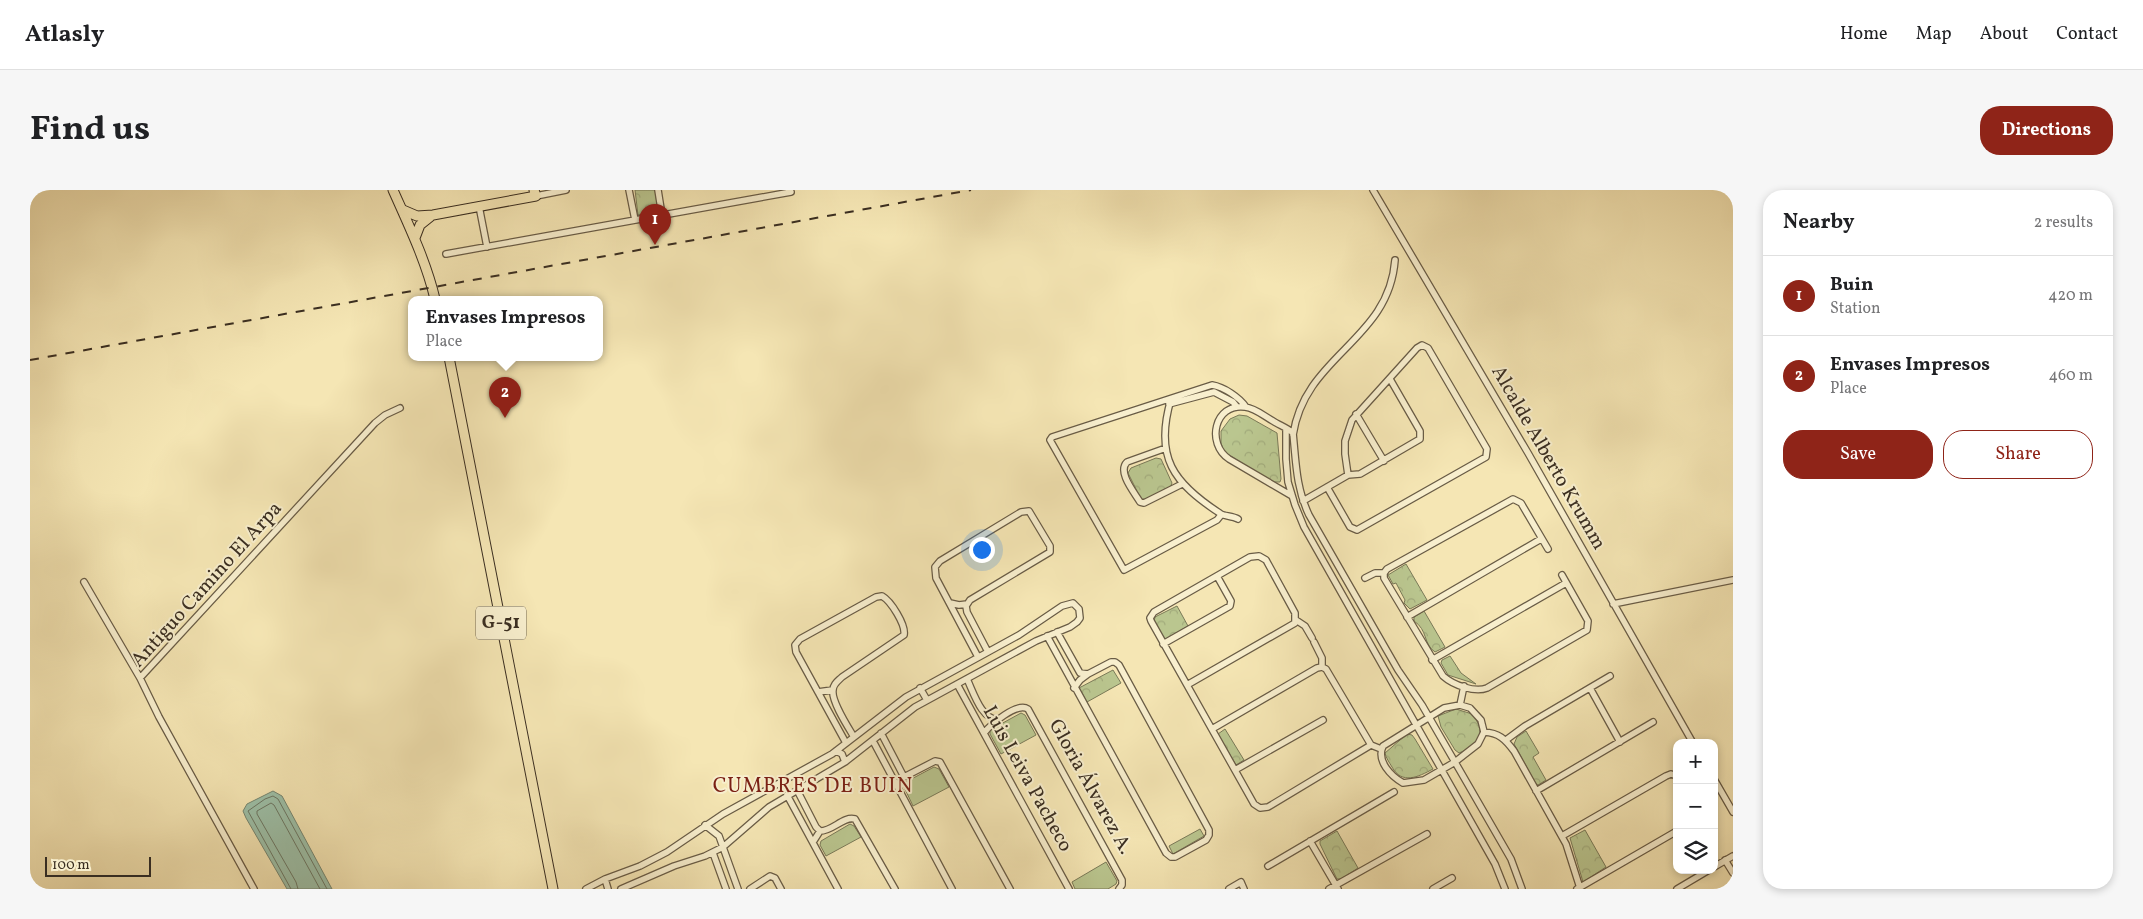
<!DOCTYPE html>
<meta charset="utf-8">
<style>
:root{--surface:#fff;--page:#f6f6f6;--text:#202124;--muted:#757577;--line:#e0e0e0;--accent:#8f2418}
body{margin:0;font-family:Vollkorn,serif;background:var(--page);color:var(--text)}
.controls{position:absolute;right:15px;bottom:15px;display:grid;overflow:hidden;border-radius:10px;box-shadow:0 2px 8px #0003}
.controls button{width:45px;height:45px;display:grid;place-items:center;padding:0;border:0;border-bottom:1px solid var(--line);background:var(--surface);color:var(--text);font:25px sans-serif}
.scale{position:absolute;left:15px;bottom:12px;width:106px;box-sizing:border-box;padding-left:5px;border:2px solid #3a2e21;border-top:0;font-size:14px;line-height:18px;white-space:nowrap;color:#3a2e21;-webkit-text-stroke:4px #f8efce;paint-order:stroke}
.you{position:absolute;left:951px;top:359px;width:18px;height:18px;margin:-12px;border:4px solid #fff;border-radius:50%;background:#1a73e8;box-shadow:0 0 0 8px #1a73e833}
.badge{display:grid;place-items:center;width:32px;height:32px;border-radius:50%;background:var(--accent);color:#fff;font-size:16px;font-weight:700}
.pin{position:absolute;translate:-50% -41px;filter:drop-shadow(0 1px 2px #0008)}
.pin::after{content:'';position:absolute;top:26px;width:18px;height:15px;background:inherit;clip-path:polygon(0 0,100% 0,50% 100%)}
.popup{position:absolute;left:378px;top:106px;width:195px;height:65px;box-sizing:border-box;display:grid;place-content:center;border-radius:10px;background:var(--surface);filter:drop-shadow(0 1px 4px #0005);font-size:16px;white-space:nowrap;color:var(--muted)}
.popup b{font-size:19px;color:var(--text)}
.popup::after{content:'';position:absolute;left:50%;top:100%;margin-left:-10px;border:10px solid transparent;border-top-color:var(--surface)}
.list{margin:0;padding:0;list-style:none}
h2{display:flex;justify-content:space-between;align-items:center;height:65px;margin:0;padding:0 20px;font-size:21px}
h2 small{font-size:16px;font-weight:400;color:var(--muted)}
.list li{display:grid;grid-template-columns:32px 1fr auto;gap:15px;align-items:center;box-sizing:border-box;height:80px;padding:0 20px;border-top:1px solid var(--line)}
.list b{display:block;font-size:19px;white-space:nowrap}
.list p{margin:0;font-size:16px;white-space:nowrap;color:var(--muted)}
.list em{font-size:16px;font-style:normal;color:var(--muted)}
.actions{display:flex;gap:10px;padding:15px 20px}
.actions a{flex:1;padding:11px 0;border:1px solid var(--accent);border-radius:20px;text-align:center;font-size:18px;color:var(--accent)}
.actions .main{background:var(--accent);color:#fff}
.icon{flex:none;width:28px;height:28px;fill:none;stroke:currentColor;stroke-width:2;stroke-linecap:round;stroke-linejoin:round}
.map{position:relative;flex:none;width:1703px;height:699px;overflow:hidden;border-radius:20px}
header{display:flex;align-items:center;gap:30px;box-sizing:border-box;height:70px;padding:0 25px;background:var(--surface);border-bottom:1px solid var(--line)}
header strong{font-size:24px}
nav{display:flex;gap:28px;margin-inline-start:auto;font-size:18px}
.intro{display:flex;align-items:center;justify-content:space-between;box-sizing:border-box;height:120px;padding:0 30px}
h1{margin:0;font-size:35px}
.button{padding:12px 22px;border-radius:20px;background:var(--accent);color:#fff;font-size:18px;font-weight:700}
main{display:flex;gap:30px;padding:0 30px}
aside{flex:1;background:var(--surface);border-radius:20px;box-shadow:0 2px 8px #0003}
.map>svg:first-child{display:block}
.green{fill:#bac68f;stroke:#7a7a58}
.park{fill:url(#park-crowns);stroke:#7a7a58}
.water{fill:#9dc0a8;stroke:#758672}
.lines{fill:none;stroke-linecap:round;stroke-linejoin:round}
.shore{stroke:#6c7764;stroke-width:1}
.minor-casing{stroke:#695c46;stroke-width:8}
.primary-casing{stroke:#3a2e21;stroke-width:11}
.minor{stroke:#f8efce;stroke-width:5.5}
.primary{stroke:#f5e6b4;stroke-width:9}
.rail{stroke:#3a2e21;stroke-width:2;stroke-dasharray:9 9;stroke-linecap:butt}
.labels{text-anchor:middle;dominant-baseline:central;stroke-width:4;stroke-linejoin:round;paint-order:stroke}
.shield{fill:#f8efce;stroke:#736855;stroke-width:1}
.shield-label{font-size:19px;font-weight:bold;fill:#3a2e21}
.street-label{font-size:20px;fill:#3a2e21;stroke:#f8efce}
.neighbourhood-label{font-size:21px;letter-spacing:1px;fill:#7a1f14;stroke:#f8efce}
</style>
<header>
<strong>Atlasly</strong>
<nav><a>Home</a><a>Map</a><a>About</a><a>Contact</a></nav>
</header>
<div class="intro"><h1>Find us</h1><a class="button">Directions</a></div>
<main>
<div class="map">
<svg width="1703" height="699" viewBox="0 0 1703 699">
<defs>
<pattern id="park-crowns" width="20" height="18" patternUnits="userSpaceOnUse" patternTransform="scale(1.25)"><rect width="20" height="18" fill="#bac68f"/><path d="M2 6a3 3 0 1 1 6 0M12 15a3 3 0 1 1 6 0" fill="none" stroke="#a1aa7b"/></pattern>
</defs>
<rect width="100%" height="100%" fill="#f5e6b4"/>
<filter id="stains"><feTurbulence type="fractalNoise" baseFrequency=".004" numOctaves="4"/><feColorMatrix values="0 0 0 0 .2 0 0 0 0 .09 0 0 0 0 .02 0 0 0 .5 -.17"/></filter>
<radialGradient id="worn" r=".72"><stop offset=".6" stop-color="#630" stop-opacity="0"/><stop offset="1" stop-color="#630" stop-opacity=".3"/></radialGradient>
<!-- green -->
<path class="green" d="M991,523L995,525L1006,545L971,564L960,544V540Z
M904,577L909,579L919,597L883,616L874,597V593Z
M820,634L824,636L831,647L796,666L790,655L791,651Z
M1170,639L1174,646L1143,664L1139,656Z
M1076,672L1087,691L1086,694L1078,699H1045L1042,692Z"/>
<!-- park -->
<path class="park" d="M605,0H625L628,21L608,25Z
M1209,225L1217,226L1247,243L1251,289L1250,292H1243L1199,265L1193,259L1191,253V241L1200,229Z
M1126,268L1131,269L1142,293L1140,298L1115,311L1111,309L1098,283L1101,278Z
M1376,374L1397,410L1380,419L1374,413L1375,410L1366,393L1363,394L1358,385Z
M1147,416L1158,436L1134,450L1124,432L1125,427Z
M1394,421L1415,457L1405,462C1393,454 1398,440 1384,431V427Z
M1420,466L1431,483L1446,494L1418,485L1411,473L1412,470Z
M1083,480L1091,493L1057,512L1049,498Z
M1426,519L1442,524C1457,542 1449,555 1429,563L1425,560L1411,537L1408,526Z
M1195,539L1214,570L1206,575L1188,544Z
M1496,541L1509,563L1503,567L1516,590L1508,595L1506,594L1484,554L1487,547Z
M1377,544L1382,545L1385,549L1403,579C1388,587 1372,595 1362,577C1359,572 1356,568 1355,563Z
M1555,640L1576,677L1553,692L1540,648Z
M1307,641L1328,678L1311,689H1307L1305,685L1290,654V651Z"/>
<!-- water -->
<path class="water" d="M243,601L252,606L302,699H257L216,628L213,621L217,614Z"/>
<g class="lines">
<!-- shore -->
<path class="shore" d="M261,699L218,621L235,609L243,606L248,609L297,699
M268,699L266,692L227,624V621L241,613L244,615L290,699"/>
<defs>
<path id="minor" d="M599,0L605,30
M628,0L632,25
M1343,0L1498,263L1663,553
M506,6L536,0
M449,16L457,57
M416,64L761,2L760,0
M1141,209C1124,267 1143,293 1191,324C1194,326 1203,326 1208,329
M1139,214L1184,202L1203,212L1207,217
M1326,224L1354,271
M1256,239V269L1258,292L1265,315L1274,337L1465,674L1475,699
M1263,245C1275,165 1359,151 1365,70
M1136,258L1097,272C1087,282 1104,302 1110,312L1114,313L1152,294
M1297,297L1320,337L1327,340L1456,267L1457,259L1398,158L1392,155L1387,158L1322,230L1315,251V264L1318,285
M1262,306L1199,269C1176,254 1184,213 1215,217C1225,218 1234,226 1243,231C1249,235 1258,238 1263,243C1266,272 1266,298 1279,325L1368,480L1392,515L1481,669L1492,699
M1273,311L1318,285L1330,284L1390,249V241L1360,189
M1191,325L1187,330L1094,380L1020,250L1022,247L1182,195C1194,197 1209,207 1216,217
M1354,383V388L1413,486C1423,495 1445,503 1457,498L1557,440L1558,431L1532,385
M1335,388L1345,383H1354L1357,379L1483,309L1491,313L1518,359
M54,392L110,488L129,527L224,699
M920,413L929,415L937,414
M1583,414L1703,390
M1377,427L1511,349
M1266,430L1275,436L1282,448
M1017,446L1136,663L1141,667H1145L1176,650L1179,645V640L1089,475L1085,472H1081L1058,484L1050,483L1027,442
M1284,452L1292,468V477
M1133,454L1200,416L1201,411L1187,386
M948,467L906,388L905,377L910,371L991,322L999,321L1020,356V362L940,410L936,416L937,422L958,462
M1402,470L1536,393
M1292,477L1296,479L1341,555L1351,559
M110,488L345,233L355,225L370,218
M937,489C943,501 952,532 969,529
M927,494L1039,699
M1157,495L1265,433V423L1236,370L1229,366L1220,367L1124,422L1120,428L1121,431L1224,614L1230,618L1238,617L1341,555
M890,498L897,510
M1044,498L1050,490L1058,484
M1560,498L1590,552
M788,502L802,500
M1430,515L1440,518L1451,530L1454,542L1448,554L1425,572L1394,590L1373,593C1361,586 1346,571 1353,556L1414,518Z
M1430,515L1434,496
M1182,539L1287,478L1292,477
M1454,542C1469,543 1475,549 1484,561L1536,654L1550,698
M851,543L874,587
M954,543C961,534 987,512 998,519L1092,690V695L1089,699
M1476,550L1495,536L1580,486
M843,551L922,699
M816,553L766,462L765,455L770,449L846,407L852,406C861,411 876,435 874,445L812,487C808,491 803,494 803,500C801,511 818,537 824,547
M806,561L812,564L815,572
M1205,580L1293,530
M1684,589L1703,622
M866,596L874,587L905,571L910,572L980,699
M767,600L786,637L790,641
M1506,601L1623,532
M757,605L808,699
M675,635L689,646L708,699
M1532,646L1636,586L1641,584L1647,586
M1280,651L1308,699
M783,652L790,641C803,641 813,626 825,629L865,699
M683,663L696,699
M1695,670L1703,683
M1238,676L1364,602
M1684,677L1703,666
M575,689L578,699
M556,699L575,689L610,676L637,662L693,624L802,564L876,507L989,445L1032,416L1043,413L1049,419L1050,428L1047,432L1040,437L1006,451L885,517L815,572L739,617L693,657L675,666L644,676L591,699
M720,699L740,686L745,688L751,699
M1199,699L1211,692L1214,699
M1299,699L1397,644
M1403,699L1422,688
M1547,699L1647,641
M1647,699L1679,680"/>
<path id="primary" d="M363,0C379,36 396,71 405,109
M373,20L387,26L403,25L506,6L504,0
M385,48L390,35L400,27
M419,167L523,699"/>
</defs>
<!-- minor casing -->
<use href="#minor" class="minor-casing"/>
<!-- primary casing -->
<use href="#primary" class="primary-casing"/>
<!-- minor -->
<use href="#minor" class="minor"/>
<!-- primary -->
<use href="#primary" class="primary"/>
<!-- rail -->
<path class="rail" d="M0,170L941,0"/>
</g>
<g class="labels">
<!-- shield labels -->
<rect class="shield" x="446" y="416.5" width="50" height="33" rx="4"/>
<g class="shield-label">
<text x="471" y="433">G-51</text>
</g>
<!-- street labels -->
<g class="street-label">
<text transform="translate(1518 268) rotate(60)">Alcalde Alberto Krumm</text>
<text transform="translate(177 395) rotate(-48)">Antiguo Camino El Arpa</text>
<text transform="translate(997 589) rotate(61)">Luis Leiva Pacheco</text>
<text transform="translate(1060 597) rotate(61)">Gloria Álvarez A.</text>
</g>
<!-- neighbourhood labels -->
<g class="neighbourhood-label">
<text x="783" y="596">CUMBRES DE BUIN</text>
</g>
</g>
<rect width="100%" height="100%" filter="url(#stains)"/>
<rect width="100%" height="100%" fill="url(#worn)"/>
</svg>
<div class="controls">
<button>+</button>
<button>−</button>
<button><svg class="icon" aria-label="layers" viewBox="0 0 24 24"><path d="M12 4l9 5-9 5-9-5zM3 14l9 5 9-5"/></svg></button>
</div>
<div class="scale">100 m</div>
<div class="you"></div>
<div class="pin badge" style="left:625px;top:55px">1</div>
<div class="pin badge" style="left:475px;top:228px">2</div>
<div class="popup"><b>Envases Impresos</b>Place</div>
</div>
<aside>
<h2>Nearby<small>2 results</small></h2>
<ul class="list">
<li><span class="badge">1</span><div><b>Buin</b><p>Station</p></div><em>420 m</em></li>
<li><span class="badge">2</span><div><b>Envases Impresos</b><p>Place</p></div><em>460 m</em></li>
</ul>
<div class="actions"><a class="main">Save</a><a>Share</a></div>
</aside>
</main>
